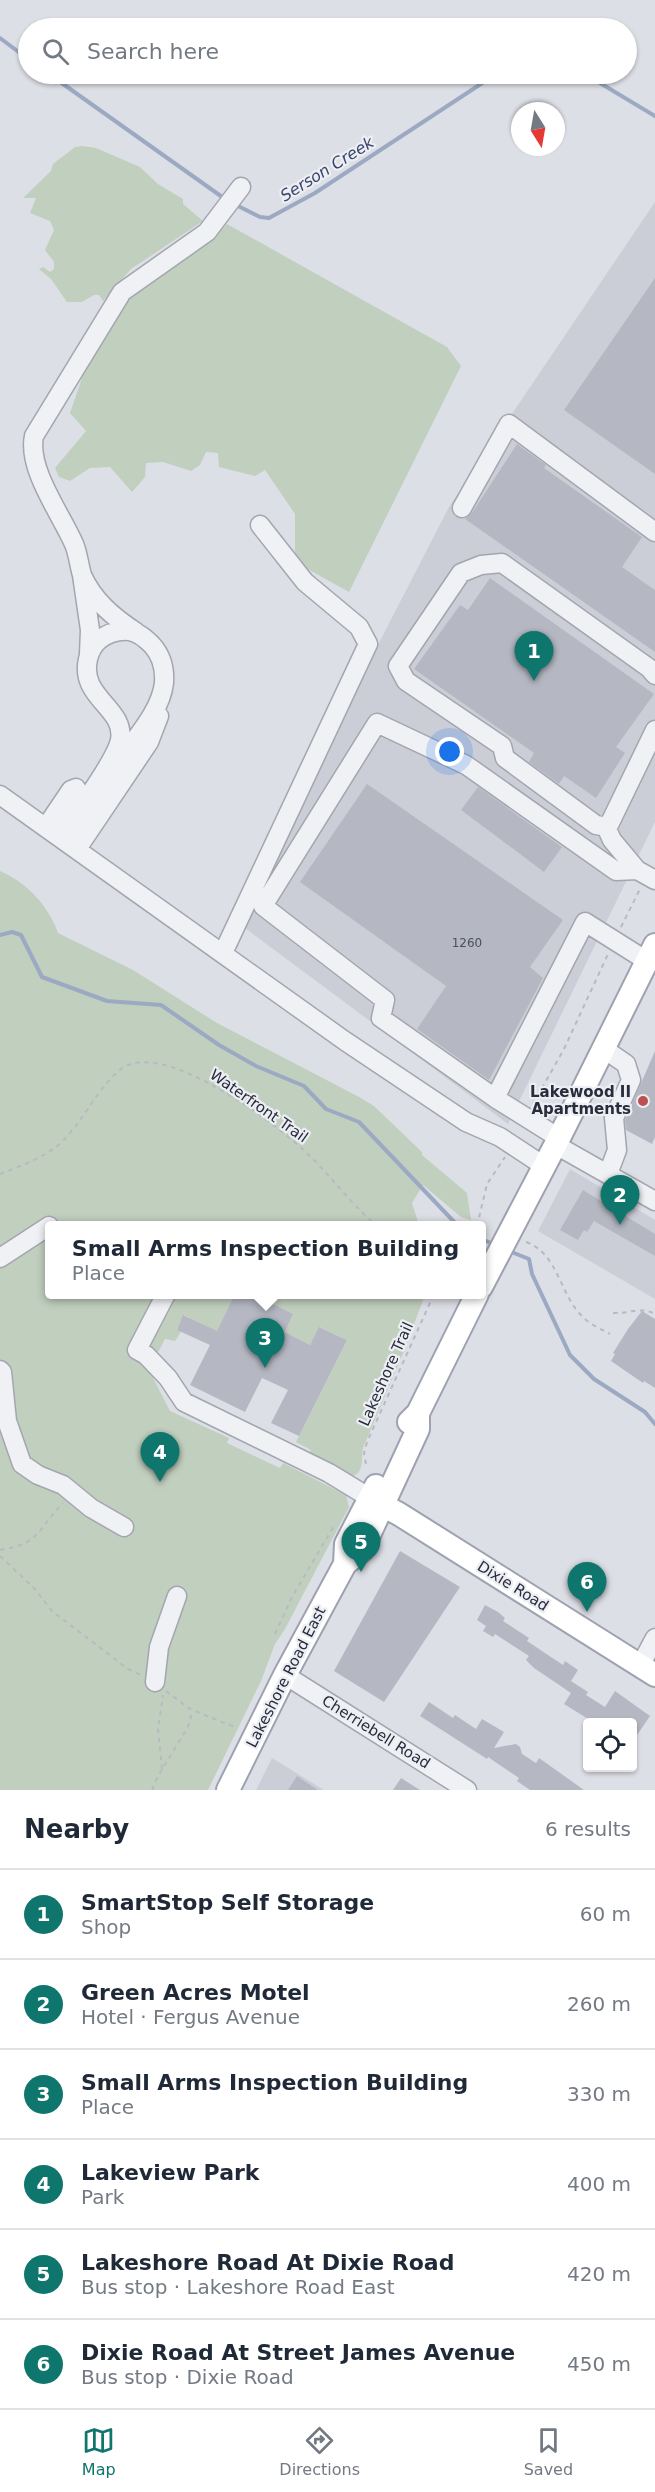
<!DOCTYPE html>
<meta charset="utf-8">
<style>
:root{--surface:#fff;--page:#f2f2f3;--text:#1f2937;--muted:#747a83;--line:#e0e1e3;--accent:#0f766e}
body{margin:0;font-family:"DejaVu Sans",sans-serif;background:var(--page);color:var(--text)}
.controls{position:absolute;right:18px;bottom:18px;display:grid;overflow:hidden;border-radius:6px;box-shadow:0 2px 4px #0004}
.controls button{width:54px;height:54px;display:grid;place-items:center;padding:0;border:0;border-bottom:2px solid var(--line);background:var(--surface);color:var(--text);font:30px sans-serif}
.compass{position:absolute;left:511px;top:102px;width:54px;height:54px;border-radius:50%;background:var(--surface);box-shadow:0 2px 4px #0004;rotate:169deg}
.you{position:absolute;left:450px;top:752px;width:21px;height:21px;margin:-15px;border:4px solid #fff;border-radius:50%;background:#1a73e8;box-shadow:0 0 0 9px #1a73e833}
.badge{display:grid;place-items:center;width:39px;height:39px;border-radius:50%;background:var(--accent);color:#fff;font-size:20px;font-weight:700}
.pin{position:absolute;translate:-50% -50px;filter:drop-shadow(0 2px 3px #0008)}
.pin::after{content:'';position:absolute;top:32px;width:21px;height:18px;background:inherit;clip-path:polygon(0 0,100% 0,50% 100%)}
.popup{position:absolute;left:45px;top:1221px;width:441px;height:78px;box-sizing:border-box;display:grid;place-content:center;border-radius:6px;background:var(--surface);filter:drop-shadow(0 2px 4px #0005);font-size:20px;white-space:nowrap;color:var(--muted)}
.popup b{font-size:22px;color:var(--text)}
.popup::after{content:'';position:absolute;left:50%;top:100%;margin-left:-12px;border:12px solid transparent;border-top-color:var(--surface)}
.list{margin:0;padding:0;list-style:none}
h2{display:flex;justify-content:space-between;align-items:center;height:78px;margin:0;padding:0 24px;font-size:26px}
h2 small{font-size:20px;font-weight:400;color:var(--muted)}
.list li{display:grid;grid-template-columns:39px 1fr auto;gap:18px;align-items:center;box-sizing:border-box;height:90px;padding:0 24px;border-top:2px solid var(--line)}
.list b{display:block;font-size:22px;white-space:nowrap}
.list p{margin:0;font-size:20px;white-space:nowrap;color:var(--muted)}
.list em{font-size:20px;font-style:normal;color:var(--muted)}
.icon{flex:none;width:33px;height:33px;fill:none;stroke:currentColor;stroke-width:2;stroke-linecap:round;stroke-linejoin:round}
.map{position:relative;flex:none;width:655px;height:1790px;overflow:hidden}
.search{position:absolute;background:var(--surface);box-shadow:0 2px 4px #0004;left:18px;right:18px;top:18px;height:66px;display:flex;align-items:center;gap:15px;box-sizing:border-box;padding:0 21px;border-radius:33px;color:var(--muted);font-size:22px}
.sheet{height:618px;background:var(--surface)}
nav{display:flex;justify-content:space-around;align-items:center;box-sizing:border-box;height:84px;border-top:2px solid var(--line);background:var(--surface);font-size:16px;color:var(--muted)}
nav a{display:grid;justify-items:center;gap:3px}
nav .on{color:var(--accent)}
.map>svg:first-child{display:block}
.built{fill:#ccced7}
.green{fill:#c1cfbf}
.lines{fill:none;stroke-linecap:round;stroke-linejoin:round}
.stream{stroke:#9ca9c2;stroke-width:4}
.building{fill:#b5b8c2}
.minor-casing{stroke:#a3a6af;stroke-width:21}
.major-casing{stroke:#9ea2b0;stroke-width:26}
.path{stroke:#b8bac0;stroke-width:2;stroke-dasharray:4.5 4.5;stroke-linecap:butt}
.minor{stroke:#f0f1f4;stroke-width:18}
.major{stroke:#fff;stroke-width:22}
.poi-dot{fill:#bf4e4e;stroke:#eceef3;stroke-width:2}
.labels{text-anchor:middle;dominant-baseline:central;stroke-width:4.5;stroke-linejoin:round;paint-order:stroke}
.number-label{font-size:12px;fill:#4b4f5d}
.poi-label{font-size:15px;font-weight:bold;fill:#282c3b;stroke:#eceef3;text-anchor:end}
.street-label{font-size:15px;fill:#282c3b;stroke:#eceef3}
.water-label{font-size:16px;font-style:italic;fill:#37466a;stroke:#eceef3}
</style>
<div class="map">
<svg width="655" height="1790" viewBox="0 0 655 1790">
<rect width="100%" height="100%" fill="#dddfe6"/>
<!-- built -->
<path class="built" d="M655,202V822L508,1124L245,928L366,668L449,507Z
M570,1169L655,1220V1299L538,1231Z
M272,1758L324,1790H256Z"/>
<!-- green -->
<path class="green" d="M82,146L96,148L140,167L158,184L183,199V204L203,221L131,269L103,301L99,295H94L82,302H67L51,279L39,269L43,267L50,272L54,269V262L45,250L54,230L50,221L30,213L36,198H23L51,171L53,164L75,147Z
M227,224L447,347L461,366L349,592L295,562V514L265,470L255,476L219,467L218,453L206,452L200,465L191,471L163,462L146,463L145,477L132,492L110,467L90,468L70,481L59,477L55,468L86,431L70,413L84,372L128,299L217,235Z
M0,871C26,882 49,906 58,933L133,970L217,1023L361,1098L374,1106L422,1152V1155L467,1193L471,1220L461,1217L423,1185L412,1203L419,1225L49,1226V1294L235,1295L217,1332L184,1315L177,1329L181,1332L175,1341L165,1339L149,1370L170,1411L229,1438L227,1443L280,1468L283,1463L346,1495L349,1507L285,1629L275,1644L261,1681L208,1790H0Z
M253,1295H425L404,1351L363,1448C361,1459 365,1475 349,1477L306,1458L311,1450L296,1442L347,1340L320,1327L310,1345L285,1332L293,1314Z"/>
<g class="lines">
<!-- stream -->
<path class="stream" d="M0,38L28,59
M49,74L225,199
M585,74L655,116
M234,204L260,217L269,218L315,193L496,74
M0,935L12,932L21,935L42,977L107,1001L161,1005L219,1045L256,1066L304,1086L326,1109L359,1122L458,1226
M481,1239L494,1244
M509,1251L529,1259L532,1274L570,1355L594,1379L645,1412L655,1424"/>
</g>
<!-- building -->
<path class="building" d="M655,278V474L564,410Z
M517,444L546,465L544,468L642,537L622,567L655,590V652L465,519L472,513Z
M490,578L654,694L616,747L625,753L596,798L564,776L559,784L529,762L534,753L414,669L460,605L468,610Z
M367,784L563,920L530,967L543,978L489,1080L417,1029L446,986L300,882Z
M478,787L562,847L544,872L461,810Z
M655,1051V1137L652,1144L626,1130L625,1120Z
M583,1190L655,1234V1256L594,1221L587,1232L584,1230L578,1240L560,1230Z
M235,1294H253L293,1314L285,1332L310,1345L319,1327L347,1340L299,1436L271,1423L288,1390L262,1378L245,1412L190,1385L210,1345L177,1330L183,1315L217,1331Z
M642,1311L655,1319V1388L644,1381L643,1383L611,1361L615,1354L613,1353L628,1329Z
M400,1551L460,1587L384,1702L334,1671Z
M485,1605L498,1612L505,1618L503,1621L529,1638L527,1641L563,1665L565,1661L578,1670L571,1681L588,1692L586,1695L605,1707L615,1691L650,1716L633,1741V1722H593L564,1704L571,1693L534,1668L526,1660L529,1656L495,1634L493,1637L483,1631L486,1626L477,1620Z
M429,1702L453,1718L455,1715L476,1729L482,1719L504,1732L494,1748L516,1744L520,1747L522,1754L536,1763L539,1758L584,1790H530L517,1781L519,1778L488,1757L487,1759L420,1716Z
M297,1776L318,1790H288Z
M401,1778L420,1790H393Z"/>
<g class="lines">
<defs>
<path id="minor" d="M462,508L509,424L655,532
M82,575C79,565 78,553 74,544C61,514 27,469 34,436L122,292L207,232L241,187
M89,654L90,630L82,575C93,600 113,617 136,632
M655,730L607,829L612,840L637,870L655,880
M0,795L345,1041L466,1122L500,1137L544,1166
M46,827L71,790L76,788L78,792L68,808
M608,827L596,825L505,758L502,746L406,681L398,666L461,573L481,565L502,563L649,668L655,675
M60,837C74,817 116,761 120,740C126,708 79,698 88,659C90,651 93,645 99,640C108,633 117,630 129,631C138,632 145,638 152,645C161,655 165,669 164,683C161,710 137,736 122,758C104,786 85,814 66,842
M77,849L149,742L159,716
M223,953L368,644L359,627L305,582L260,525
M604,1049L626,1064L631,1080L614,1118L617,1150L608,1174
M495,1098L381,1018L385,1000L263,906L377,723L466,765L616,871L637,870
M559,1138L495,1098L585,922L647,961
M556,1145L655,1201
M0,1258L49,1226
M166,1294L137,1350L146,1355L168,1378L184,1402L329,1473L370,1498
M0,1370L2,1372L7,1421L22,1464L38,1475L63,1485L91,1508L124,1527
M640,1666L655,1638
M285,1675L467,1790
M155,1682L159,1647L177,1596"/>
<path id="major" d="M481,1287L559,1138L655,945
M409,1422L418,1413L477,1294
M371,1499L399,1514L655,1675
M345,1564L346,1544L376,1486
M228,1790L285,1675L345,1564L362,1550L418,1429V1413"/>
</defs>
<!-- minor casing -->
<use href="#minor" class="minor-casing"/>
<!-- major casing -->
<use href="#major" class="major-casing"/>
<!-- path -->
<path class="path" d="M621,927L640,889
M533,1104L564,1049L608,954
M0,1174C25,1164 53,1155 70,1133C88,1112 99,1087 121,1069C163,1037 281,1127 311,1157C334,1180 352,1205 377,1226
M477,1226L487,1184L505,1157
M526,1242C559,1254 559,1294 582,1316C589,1324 601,1329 610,1334
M613,1313C629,1314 641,1306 655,1314
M366,1464L364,1454L367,1442L434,1294
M0,1550C41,1544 38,1528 63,1503
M0,1556L34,1588L52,1611L128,1669L141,1675
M275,1634L292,1597L335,1524
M166,1691L190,1709L237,1728
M162,1769L158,1729L163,1695
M152,1790L158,1776L188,1727L191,1719L190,1709"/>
<!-- minor -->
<use href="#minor" class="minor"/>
<!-- major -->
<use href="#major" class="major"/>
</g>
<!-- markers -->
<circle class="poi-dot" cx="643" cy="1101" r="6"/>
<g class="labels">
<!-- number labels -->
<g class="number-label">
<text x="467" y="943">1260</text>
</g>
<!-- poi labels -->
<g class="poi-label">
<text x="631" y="1092">Lakewood II<tspan x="631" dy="17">Apartments</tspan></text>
</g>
<!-- street labels -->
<g class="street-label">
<text transform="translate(259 1106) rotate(35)">Waterfront Trail</text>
<text transform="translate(386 1374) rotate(-66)">Lakeshore Trail</text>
<text transform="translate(513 1586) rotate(32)">Dixie Road</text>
<text transform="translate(286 1677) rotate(-63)">Lakeshore Road East</text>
<text transform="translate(376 1732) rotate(32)">Cherriebell Road</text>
</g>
<!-- water labels -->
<g class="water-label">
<text transform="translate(327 169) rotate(-32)">Serson Creek</text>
</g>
</g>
</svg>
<div class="controls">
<button><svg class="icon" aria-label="locate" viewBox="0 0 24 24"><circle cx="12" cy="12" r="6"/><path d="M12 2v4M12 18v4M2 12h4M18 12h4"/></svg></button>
</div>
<svg class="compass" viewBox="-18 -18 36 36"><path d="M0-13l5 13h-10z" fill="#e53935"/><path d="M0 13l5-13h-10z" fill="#747a83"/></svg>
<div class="you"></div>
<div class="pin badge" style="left:534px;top:681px">1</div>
<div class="pin badge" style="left:620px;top:1225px">2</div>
<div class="pin badge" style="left:265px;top:1368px">3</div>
<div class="popup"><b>Small Arms Inspection Building</b>Place</div>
<div class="pin badge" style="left:160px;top:1482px">4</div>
<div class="pin badge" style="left:361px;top:1572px">5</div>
<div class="pin badge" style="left:587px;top:1612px">6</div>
<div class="search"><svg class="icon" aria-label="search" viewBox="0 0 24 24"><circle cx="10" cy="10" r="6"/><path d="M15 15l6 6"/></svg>Search here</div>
</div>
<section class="sheet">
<h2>Nearby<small>6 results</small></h2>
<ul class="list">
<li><span class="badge">1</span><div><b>SmartStop Self Storage</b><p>Shop</p></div><em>60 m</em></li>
<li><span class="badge">2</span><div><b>Green Acres Motel</b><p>Hotel · Fergus Avenue</p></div><em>260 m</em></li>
<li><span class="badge">3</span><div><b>Small Arms Inspection Building</b><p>Place</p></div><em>330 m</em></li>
<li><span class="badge">4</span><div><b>Lakeview Park</b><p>Park</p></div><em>400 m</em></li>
<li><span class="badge">5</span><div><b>Lakeshore Road At Dixie Road</b><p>Bus stop · Lakeshore Road East</p></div><em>420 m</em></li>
<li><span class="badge">6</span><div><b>Dixie Road At Street James Avenue</b><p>Bus stop · Dixie Road</p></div><em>450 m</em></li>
</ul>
</section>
<nav>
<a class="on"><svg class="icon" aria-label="map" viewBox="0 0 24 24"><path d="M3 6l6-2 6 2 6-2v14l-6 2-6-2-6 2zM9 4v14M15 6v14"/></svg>Map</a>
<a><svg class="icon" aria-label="directions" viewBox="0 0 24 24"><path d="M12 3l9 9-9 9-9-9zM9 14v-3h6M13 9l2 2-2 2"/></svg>Directions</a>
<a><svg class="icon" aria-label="saved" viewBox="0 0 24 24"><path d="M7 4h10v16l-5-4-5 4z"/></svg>Saved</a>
</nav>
